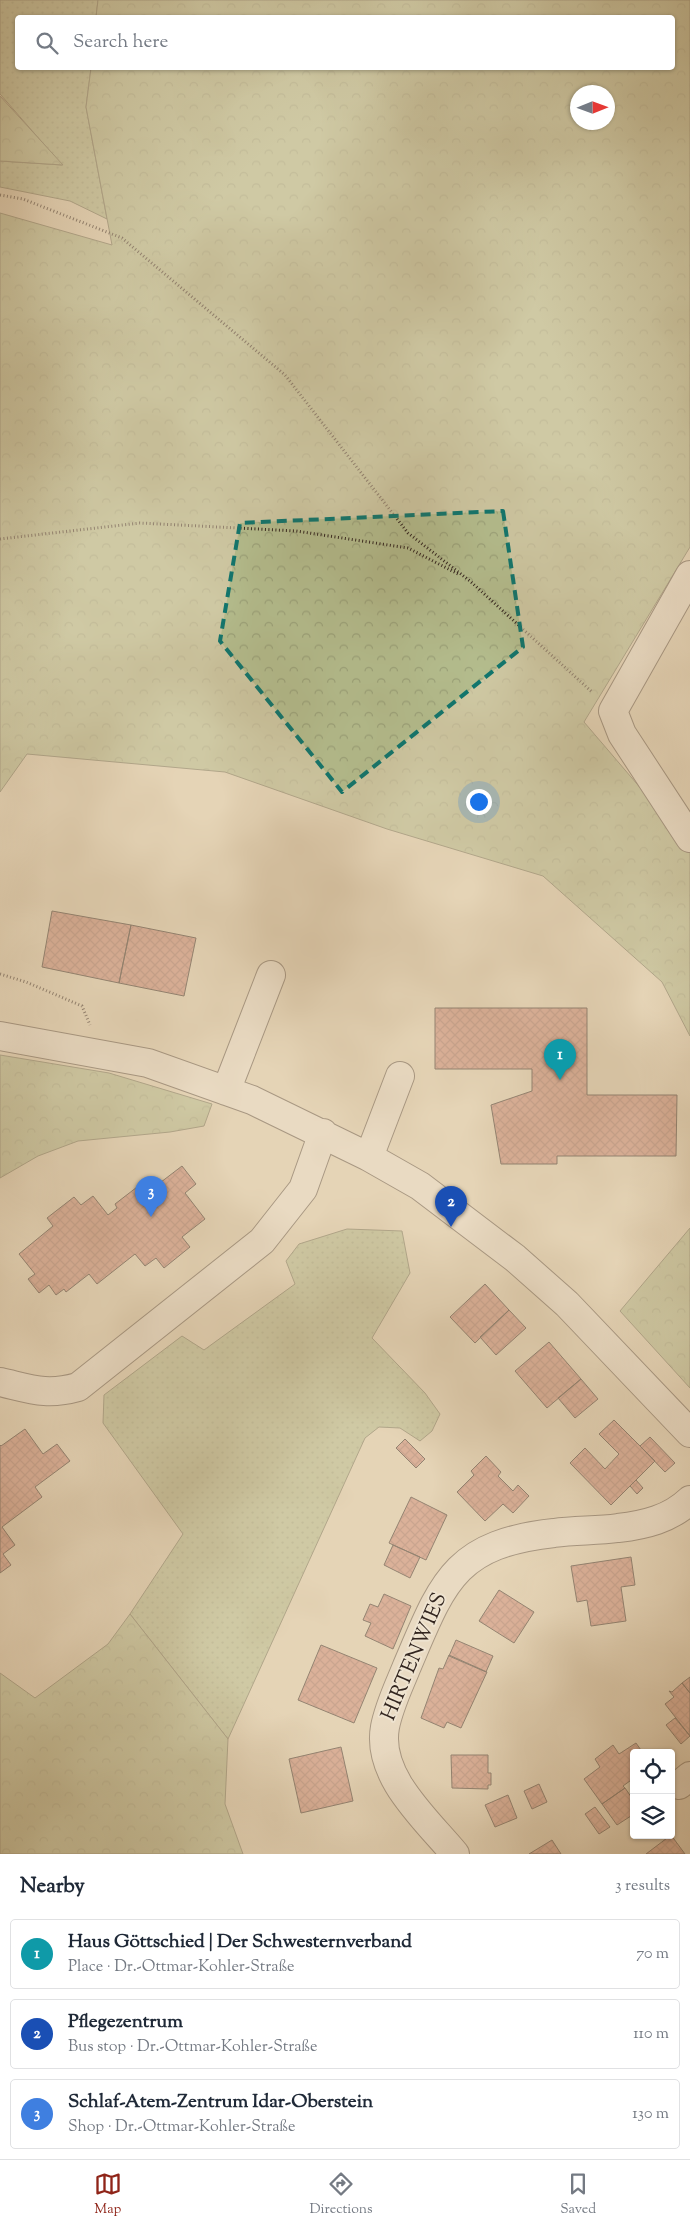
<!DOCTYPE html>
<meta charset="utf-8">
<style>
:root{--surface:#fff;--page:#f6f6f7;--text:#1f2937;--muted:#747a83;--line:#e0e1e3;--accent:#8f2418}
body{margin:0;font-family:"Sorts Mill Goudy",serif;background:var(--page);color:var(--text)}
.controls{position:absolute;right:15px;bottom:15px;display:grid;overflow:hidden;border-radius:5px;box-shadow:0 1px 4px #0004}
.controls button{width:45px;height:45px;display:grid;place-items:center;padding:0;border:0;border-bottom:1px solid var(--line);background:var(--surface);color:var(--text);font:25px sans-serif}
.compass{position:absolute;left:570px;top:85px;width:45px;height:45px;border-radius:50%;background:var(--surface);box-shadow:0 1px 4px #0004;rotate:89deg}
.you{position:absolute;left:478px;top:801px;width:18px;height:18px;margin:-12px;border:4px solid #fff;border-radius:50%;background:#1a73e8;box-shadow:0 0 0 8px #1a73e833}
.badge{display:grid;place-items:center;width:32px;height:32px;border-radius:50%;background:var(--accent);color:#fff;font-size:16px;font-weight:700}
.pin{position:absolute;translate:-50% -41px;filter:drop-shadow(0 1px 2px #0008)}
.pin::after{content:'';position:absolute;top:26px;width:18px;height:15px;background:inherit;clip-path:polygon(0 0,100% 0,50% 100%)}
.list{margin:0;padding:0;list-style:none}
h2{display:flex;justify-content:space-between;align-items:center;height:65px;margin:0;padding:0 20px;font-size:21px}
h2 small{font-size:16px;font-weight:400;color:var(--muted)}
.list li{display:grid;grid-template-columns:32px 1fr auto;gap:15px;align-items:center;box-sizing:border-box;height:70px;margin:0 10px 10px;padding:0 10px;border:1px solid var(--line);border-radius:5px}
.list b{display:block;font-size:19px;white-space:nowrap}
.list p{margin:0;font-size:16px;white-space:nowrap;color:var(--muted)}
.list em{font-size:16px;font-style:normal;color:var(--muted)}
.icon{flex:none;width:28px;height:28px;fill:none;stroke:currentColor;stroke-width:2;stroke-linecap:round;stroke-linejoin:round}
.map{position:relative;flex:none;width:690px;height:1854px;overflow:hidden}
.search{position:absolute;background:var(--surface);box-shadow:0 1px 4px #0004;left:15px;right:15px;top:15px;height:55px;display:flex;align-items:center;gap:12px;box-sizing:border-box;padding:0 18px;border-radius:5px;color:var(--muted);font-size:19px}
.sheet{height:305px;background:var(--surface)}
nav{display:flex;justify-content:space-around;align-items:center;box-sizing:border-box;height:70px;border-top:1px solid var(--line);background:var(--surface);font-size:14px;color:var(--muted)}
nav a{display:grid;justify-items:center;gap:2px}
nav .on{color:var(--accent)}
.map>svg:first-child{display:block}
.grass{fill:url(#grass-dots);stroke:#737156}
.forest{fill:url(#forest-crowns);stroke:#737156;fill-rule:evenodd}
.building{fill:url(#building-cross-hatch);stroke:#32251f}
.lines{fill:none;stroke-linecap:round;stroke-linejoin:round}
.minor-casing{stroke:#5f5145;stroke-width:30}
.path{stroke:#32251f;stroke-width:3;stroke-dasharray:1 2.5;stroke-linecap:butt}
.minor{stroke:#eee3d0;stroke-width:28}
.marked{fill:none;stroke:#0f766e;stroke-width:4;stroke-dasharray:10 6;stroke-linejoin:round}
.labels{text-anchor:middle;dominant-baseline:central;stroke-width:4;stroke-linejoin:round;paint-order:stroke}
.street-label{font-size:21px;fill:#32251f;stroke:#eee3d0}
</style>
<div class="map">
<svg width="690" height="1854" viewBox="0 0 690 1854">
<defs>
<pattern id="grass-dots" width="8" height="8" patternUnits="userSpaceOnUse" patternTransform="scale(1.25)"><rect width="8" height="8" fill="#b4bd8e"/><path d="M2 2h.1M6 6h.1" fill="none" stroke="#9ba27a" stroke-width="1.8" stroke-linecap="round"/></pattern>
<pattern id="forest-crowns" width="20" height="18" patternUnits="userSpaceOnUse" patternTransform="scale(1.25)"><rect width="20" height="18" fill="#b4bd8e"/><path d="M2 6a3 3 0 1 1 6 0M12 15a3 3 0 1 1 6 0" fill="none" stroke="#9ba27a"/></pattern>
<pattern id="building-cross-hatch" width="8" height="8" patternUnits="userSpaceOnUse" patternTransform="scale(1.25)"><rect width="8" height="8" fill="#ce8777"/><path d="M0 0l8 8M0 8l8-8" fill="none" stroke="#a86e61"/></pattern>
</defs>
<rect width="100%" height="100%" fill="#e5d4b6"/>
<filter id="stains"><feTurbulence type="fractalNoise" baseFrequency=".004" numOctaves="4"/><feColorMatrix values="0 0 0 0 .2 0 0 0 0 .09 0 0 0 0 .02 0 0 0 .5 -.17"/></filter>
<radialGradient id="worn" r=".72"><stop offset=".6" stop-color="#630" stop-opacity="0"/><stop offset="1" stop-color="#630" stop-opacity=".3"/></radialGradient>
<!-- grass -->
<path class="grass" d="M0,0H98L96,17L18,18V68H91L86,107L107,219L70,201L0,187V161L62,165L0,94Z
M347,1229L402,1231L410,1273L372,1338L425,1393L440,1414L432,1431L420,1441L400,1428L379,1427L365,1438L228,1739L130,1614L183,1534L103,1423L104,1395L182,1336L204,1350L295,1284L286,1261L299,1244Z"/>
<!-- forest -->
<path class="forest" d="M98,0H690V547L584,722L690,846V1036L662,982L543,876L387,829L225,772L27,754L0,792V213L112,245L86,107L91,68H672V18L96,17ZM578,92H608V122H578Z
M0,96L63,165L0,161Z
M0,1055L109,1073L212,1104L204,1126L170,1132L78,1141L38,1156L0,1178Z
M690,1228V1388L620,1311Z
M130,1614L228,1739L225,1804L243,1854H0V1673L35,1698L108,1644Z"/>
<!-- building -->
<path class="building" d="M52,911L131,925L119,983L42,967Z
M131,925L196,938L184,996L119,983Z
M435,1008H587V1095H677L676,1156H557V1164H501L491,1105L532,1091V1069H435Z
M182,1166L196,1184L185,1193L205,1219L182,1237L190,1247L164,1268L156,1258L145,1266L135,1254L97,1284L89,1274L66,1292L64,1289L56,1295L49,1285L39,1293L28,1279L35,1274L19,1254L53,1226L47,1218L74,1197L81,1205L93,1196L108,1215L117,1208L115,1204L141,1184L148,1192Z
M485,1284L509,1310L475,1343L450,1317Z
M509,1310L526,1328L496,1355L480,1337Z
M549,1342L581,1379L547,1408L515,1371Z
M581,1379L598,1399L575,1418L558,1398Z
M614,1420L655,1461L611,1505L570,1463L585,1448L605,1469L619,1454L599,1434Z
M25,1429L43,1454L57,1444L70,1461L35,1487L42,1497L2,1527L15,1545L3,1554L11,1565L0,1573V1445L1,1446Z
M650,1437L675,1463L665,1472L640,1446Z
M405,1439L425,1459L416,1468L396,1448Z
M486,1456L501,1472L498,1476L513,1491L518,1485L529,1496L513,1513L503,1504L485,1521L457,1492L474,1475L471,1471Z
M636,1480L643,1488L637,1494L630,1486Z
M411,1497L447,1515L426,1560L389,1543Z
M393,1545L420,1557L410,1578L384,1565Z
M631,1557L635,1585L621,1587L626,1621L591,1626L587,1600L577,1602L571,1566Z
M499,1590L534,1612L514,1643L479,1621Z
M384,1594L411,1606L393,1649L365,1636L371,1623L363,1620L370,1604L378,1607Z
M456,1640L493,1656L486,1672L449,1656Z
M321,1645L377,1668L354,1723L298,1700Z
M449,1655L487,1672L461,1728L447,1722L444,1728L421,1718L439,1668L443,1669Z
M690,1677V1693L682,1683Z
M682,1683L690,1693V1736L665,1704L674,1697L669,1691L672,1692Z
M675,1718L690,1736L681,1744L666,1725Z
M636,1743L643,1753H634V1778L623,1786L625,1788L602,1804L584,1779L600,1767L595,1759L613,1745L619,1754Z
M341,1747L353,1801L301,1813L289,1759Z
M451,1755H488V1773H491V1785H488V1789L452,1788Z
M539,1784L547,1802L532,1809L524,1791Z
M625,1788L634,1801V1814L617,1825L602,1804Z
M508,1795L517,1818L495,1827L485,1805Z
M595,1807L610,1827L599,1834L585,1814Z
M671,1835L685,1854H646Z
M552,1840L561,1854H529Z"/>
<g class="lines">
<defs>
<path id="minor" d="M690,575L613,711L622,734L690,838
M0,1036L148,1063L252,1100L369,1157L420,1186L515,1258L567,1304L690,1433
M226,1091L271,975
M369,1157L400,1076
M0,1382C31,1389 46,1396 78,1387L262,1241L303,1189L323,1133
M679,1785L690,1776
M455,1854C426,1819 376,1776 385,1727C389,1706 399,1686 407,1666C443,1582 454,1544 554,1533C575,1530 597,1531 618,1528C645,1525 670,1519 690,1500"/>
</defs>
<!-- minor casing -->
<use href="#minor" class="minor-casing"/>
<!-- path -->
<path class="path" d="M0,195L23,199L122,238L285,375L408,533L470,581L592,692
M0,539L140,523L296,531L408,548L460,575
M0,974L26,982L82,1006L90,1025"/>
<!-- minor -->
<use href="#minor" class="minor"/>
</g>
<!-- marked area -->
<path d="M0 0H690V1854H0ZM503,511L523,647L342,792L220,641L240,523Z" fill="#e5d4b6" fill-opacity=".55" fill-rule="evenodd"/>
<path class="marked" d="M503,511L523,647L342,792L220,641L240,523Z"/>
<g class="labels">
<!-- street labels -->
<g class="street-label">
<text transform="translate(415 1657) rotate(-67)">HIRTENWIES</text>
</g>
</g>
<rect width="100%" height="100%" filter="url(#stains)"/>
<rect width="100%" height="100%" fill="url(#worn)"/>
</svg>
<div class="controls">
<button><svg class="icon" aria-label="locate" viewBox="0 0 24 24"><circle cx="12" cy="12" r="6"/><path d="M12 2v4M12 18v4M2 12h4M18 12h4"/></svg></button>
<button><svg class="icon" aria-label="layers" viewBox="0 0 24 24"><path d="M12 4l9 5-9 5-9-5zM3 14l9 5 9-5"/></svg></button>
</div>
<svg class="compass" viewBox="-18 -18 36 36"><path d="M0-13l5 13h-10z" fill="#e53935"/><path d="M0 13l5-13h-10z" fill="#747a83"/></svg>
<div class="you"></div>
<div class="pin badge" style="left:560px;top:1080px;background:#0f9aa8">1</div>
<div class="pin badge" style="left:451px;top:1227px;background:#1a4fb4">2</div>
<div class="pin badge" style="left:151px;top:1217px;background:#3f7fe0">3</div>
<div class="search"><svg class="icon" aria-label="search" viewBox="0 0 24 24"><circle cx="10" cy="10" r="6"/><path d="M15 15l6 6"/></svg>Search here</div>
</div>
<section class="sheet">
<h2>Nearby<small>3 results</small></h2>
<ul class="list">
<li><span class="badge" style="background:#0f9aa8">1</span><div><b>Haus Göttschied | Der Schwesternverband</b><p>Place · Dr.-Ottmar-Kohler-Straße</p></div><em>70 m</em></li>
<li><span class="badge" style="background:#1a4fb4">2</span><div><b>Pflegezentrum</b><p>Bus stop · Dr.-Ottmar-Kohler-Straße</p></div><em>110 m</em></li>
<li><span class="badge" style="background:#3f7fe0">3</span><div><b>Schlaf-Atem-Zentrum Idar-Oberstein</b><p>Shop · Dr.-Ottmar-Kohler-Straße</p></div><em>130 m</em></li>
</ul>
</section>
<nav>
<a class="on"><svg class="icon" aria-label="map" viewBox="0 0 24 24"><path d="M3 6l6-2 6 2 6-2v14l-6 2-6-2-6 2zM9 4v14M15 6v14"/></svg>Map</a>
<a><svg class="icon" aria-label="directions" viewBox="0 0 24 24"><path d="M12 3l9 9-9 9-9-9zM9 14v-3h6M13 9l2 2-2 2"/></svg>Directions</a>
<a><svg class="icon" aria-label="saved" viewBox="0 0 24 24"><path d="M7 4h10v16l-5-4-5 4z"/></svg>Saved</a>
</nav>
